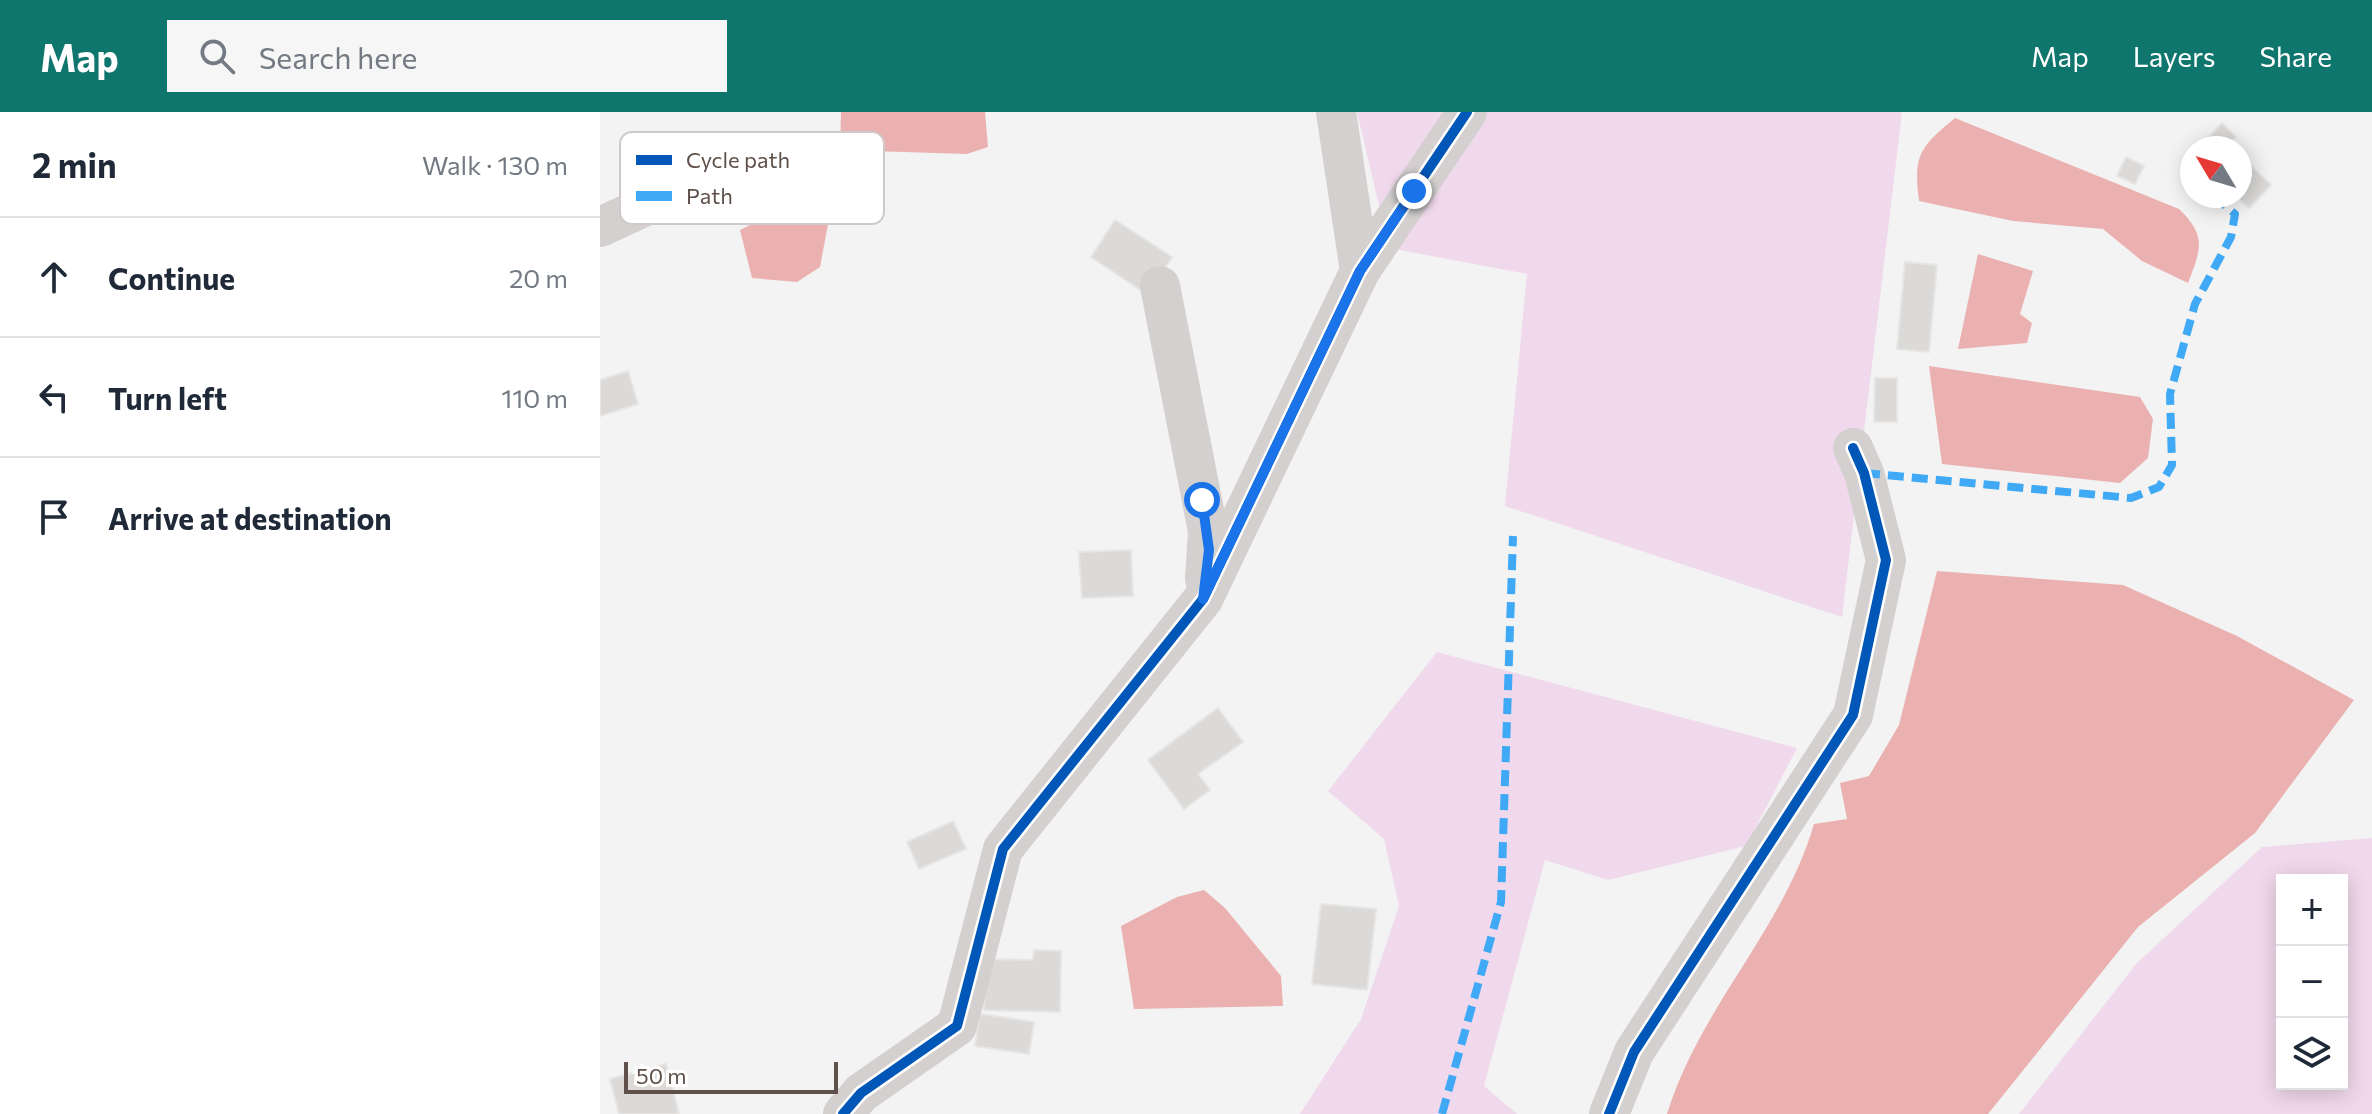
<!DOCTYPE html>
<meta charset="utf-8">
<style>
:root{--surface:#fff;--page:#f6f6f7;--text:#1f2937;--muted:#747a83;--line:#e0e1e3;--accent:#0f766e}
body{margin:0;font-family:Commissioner,sans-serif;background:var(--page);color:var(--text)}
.controls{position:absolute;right:24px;bottom:24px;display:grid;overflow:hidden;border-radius:0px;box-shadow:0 4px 20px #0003}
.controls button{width:72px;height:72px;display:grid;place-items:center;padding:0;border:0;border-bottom:2px solid var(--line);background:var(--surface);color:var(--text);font:40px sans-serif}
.compass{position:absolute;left:1580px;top:24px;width:72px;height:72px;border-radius:50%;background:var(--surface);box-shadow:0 4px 20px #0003;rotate:308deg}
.scale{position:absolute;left:24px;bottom:20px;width:214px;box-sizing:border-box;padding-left:8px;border:4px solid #5f504a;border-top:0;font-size:22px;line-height:28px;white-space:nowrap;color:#5f504a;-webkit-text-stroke:6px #fff;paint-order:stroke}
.stop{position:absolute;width:24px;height:24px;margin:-18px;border:6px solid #1a73e8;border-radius:50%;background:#fff}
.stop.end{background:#1a73e8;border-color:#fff;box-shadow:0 2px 8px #0008}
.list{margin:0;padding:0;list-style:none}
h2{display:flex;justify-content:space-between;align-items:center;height:104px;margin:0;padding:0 32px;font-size:34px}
h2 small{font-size:26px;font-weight:400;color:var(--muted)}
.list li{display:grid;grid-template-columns:52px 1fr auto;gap:24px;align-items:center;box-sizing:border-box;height:120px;padding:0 32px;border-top:2px solid var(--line)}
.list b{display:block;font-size:30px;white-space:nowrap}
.list em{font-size:26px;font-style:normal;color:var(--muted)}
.icon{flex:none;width:44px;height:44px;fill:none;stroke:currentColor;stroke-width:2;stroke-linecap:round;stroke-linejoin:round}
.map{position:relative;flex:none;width:1772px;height:1002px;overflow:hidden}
header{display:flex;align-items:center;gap:48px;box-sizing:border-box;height:112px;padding:0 40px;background:var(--accent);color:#fff}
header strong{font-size:38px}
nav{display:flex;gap:44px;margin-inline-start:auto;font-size:28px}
.search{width:560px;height:72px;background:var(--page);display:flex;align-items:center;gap:20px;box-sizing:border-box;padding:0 28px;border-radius:0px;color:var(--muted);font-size:30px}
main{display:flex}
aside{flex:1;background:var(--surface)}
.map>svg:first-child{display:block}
.green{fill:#f0d9ec;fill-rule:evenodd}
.water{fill:#ebb0b0}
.building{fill:#dbdad9;stroke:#e6e5e4;stroke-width:2}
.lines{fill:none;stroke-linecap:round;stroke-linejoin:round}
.minor{stroke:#d3d0cf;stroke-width:40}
.quiet{stroke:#3fa9f5;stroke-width:8;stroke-dasharray:16 8;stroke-linecap:butt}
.cycleway-casing{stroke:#fff;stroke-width:15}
.cycleway{stroke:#0057b8;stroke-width:10}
.route{stroke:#1a73e8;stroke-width:10}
.key{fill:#fff;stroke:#cfcac9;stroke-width:2}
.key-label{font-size:22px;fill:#5f504a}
</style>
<header>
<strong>Map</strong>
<div class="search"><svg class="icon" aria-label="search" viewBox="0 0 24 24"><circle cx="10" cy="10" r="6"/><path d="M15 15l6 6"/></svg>Search here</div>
<nav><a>Map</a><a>Layers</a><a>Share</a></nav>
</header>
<main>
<aside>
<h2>2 min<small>Walk · 130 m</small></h2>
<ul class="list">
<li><svg class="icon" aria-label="ahead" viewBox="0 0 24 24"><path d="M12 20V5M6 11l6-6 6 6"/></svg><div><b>Continue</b></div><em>20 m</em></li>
<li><svg class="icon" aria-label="left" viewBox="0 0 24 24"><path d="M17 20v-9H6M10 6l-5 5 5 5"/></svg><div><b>Turn left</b></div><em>110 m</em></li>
<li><svg class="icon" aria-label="arrive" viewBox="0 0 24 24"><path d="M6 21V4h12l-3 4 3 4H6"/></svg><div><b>Arrive at destination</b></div></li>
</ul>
</aside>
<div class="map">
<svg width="1772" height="1002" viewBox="0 0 1772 1002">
<rect width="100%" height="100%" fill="#f3f3f3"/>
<!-- green -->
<path class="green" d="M757,0H1302L1242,505L905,394L927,162L789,136Z
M837,540L1197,636L1146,734L1008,768L945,748L884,974L917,1002H700L761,907L799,794L784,727L728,679Z
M1772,726V1002H1419L1536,852L1662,735ZM1742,768V972H1682V768Z"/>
<!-- water -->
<path class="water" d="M241,0H385L388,35L367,42L240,38Z
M1355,6L1579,97C1607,124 1601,137 1588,171L1542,149L1503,117L1413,109L1319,89C1313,43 1320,35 1355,6Z
M218,79L228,112L220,155L197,170L152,166L140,118Z
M1378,142L1433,159L1420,202L1432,211L1427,231L1358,237Z
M1329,254L1540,285L1553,307L1548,346L1520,371L1342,352Z
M1337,459L1523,473L1637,524L1754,588L1655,721L1538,815L1388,1002H1067C1100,895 1183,818 1214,712L1247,707L1240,671L1269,664L1299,613Z
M604,778L625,796L681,864L683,894L534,897L521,814L577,785Z"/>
<!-- building -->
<path class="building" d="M1622,11L1636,25L1625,36H1619L1608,26Z
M1640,43L1671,73L1649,96L1636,84H1640Z
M1526,45L1544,54L1535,72L1517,64Z
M515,108L572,145L548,183L491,145Z
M1305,150L1337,153L1329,240L1297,237Z
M28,259L38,292L0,304V268Z
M1275,266H1297V310H1274Z
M531,438L533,484L482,486L479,440Z
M618,596L643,630L598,662L610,678L584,697L548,648Z
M353,709L366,737L319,757L307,730Z
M721,792L776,797L767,878L712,872Z
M434,838L461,839L460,900L384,898L385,847L433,848Z
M380,902L434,910L429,942L375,934Z
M66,952L79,1002H19L10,967Z"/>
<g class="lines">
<!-- minor -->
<path class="minor" d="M736,0L760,159
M0,115L145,48
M560,174L608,419L605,467
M243,1002L261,981L357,914L403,737L603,487L760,159L867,0
M1009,1002L1034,940L1253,603L1286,448L1264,361L1253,336"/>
<!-- quiet -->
<path class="quiet" d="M1264,361L1531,386L1559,375L1572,353L1570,282L1595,192L1631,125L1635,102L1614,84
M842,1002L901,790L913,424"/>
<defs>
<path id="cycleway" d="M243,1002L261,981L357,914L403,737L603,487L760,159L867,0
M1009,1002L1034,940L1253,603L1286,448L1264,361L1253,336"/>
</defs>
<!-- cycleway casing -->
<use href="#cycleway" class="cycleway-casing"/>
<!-- cycleway -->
<use href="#cycleway" class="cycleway"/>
</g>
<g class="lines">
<!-- route -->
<path class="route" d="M602,388L609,438L603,487L760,159L814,79"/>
</g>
<!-- legend -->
<rect x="20" y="20" width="264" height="92" rx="12" class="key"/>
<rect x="36" y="43" width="36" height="10" fill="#0057b8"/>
<rect x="36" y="79" width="36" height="10" fill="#3fa9f5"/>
<g class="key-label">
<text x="86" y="56">Cycle path</text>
<text x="86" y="92">Path</text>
</g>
</svg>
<div class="controls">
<button>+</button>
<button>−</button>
<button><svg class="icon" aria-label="layers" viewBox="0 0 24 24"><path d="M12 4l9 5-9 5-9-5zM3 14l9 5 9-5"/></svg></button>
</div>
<svg class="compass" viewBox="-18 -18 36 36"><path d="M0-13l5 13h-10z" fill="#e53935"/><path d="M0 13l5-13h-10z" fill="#747a83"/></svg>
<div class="scale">50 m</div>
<div class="stop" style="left:602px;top:388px"></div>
<div class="stop end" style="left:814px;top:79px"></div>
</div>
</main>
